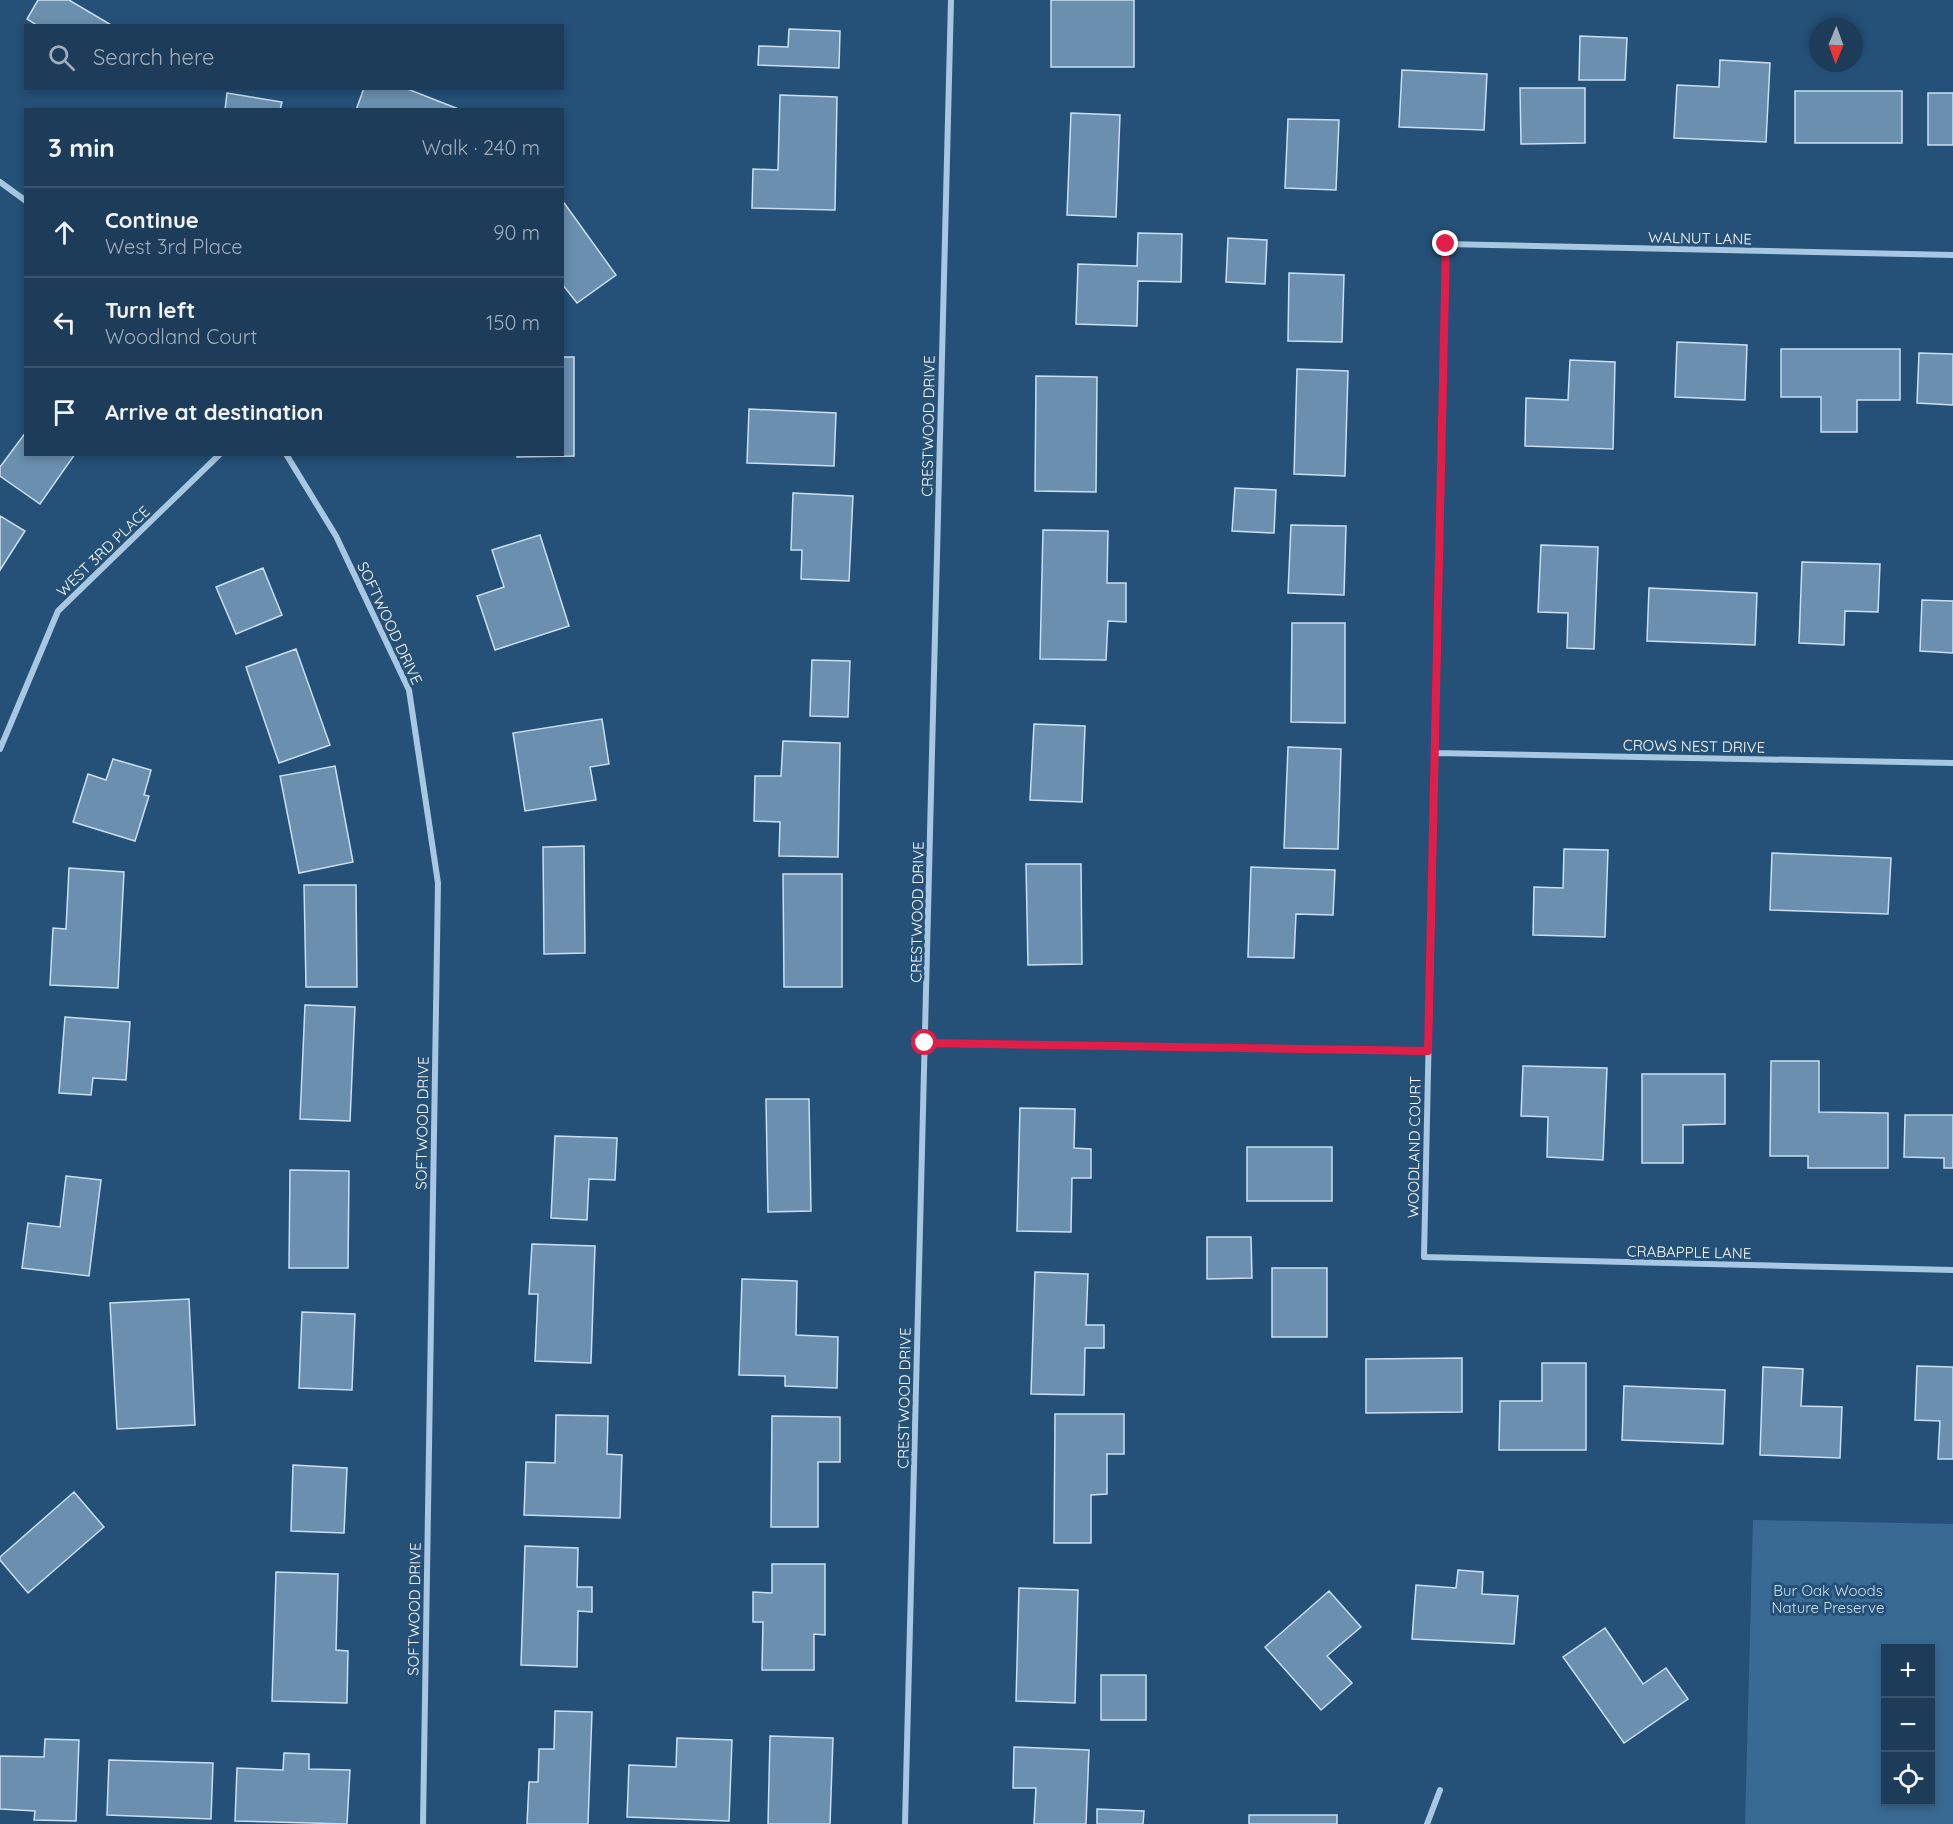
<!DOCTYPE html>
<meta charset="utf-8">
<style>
:root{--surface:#1c3c59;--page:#25435f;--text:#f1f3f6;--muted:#a0adba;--line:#3a566f}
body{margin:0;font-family:Quicksand,sans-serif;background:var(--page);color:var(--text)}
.controls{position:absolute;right:18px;bottom:18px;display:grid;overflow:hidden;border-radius:0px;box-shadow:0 3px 9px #0003}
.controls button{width:54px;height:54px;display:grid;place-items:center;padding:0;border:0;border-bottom:2px solid var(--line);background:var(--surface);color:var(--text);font:30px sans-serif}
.compass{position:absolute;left:1809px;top:18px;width:54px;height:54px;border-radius:50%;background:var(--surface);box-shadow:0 3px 9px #0003;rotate:181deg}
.stop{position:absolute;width:18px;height:18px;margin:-14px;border:4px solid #e11d48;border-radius:50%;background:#fff}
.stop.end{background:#e11d48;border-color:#fff;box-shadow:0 2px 6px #0008}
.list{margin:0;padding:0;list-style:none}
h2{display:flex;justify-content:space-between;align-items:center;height:78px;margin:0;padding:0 24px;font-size:26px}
h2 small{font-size:20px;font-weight:400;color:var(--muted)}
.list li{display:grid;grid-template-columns:39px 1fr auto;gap:18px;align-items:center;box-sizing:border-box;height:90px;padding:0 24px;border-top:2px solid var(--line)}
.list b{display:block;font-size:22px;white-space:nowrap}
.list p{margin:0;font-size:20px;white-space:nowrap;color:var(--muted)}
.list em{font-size:20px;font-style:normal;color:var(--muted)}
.icon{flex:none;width:33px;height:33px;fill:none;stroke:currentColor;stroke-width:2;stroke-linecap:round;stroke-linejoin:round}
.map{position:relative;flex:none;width:1953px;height:1824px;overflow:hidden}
.search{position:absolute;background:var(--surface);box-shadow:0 3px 9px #0003;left:24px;top:24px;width:540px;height:66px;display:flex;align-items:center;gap:15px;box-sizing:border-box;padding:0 21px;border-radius:0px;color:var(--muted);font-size:22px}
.panel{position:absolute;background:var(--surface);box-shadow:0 3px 9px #0003;left:24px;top:108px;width:540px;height:348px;border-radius:0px}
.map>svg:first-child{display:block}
.green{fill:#396a94;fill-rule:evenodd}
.building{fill:#6a8faf;stroke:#c9dff2;stroke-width:1.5}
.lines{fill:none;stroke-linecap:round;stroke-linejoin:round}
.street{stroke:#a7c7e2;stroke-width:6}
.route{stroke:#e11d48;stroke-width:8}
.labels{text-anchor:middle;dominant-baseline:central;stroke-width:6;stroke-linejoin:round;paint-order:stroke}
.street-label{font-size:15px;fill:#fff;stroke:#255077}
.park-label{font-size:15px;fill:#c9dff2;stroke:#255077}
</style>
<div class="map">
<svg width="1953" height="1824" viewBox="0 0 1953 1824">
<rect width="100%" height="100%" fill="#255077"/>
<!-- green -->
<path class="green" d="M1753,1520L1953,1524V1824H1745ZM1886,1648H1930V1802H1886Z"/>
<!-- building -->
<path class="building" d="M38,0H69L113,26H38L27,19Z
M1051,0H1134V67H1051Z
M789,29L840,31L839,68L758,65L759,46L788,47Z
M1580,36L1627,38L1625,80H1579Z
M1720,60L1770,63L1766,142L1674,138L1677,85L1719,87Z
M1402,70L1487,74L1484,130L1399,127Z
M364,88H405L461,110H356Z
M1520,88H1585V143L1521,144Z
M1795,91H1902V143H1795Z
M227,93L282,102L280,110H225Z
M1928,93H1953V145H1928Z
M780,95L837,97L835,210L752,208L753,169L778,170Z
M1071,113L1120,115L1116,217L1067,215Z
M1288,119L1339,120L1336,190L1285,188Z
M562,200L616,275L577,303L562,284Z
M1138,233L1182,234L1181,282L1138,281L1137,326L1076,324L1078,264L1137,266Z
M1228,238L1267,240L1265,284L1226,282Z
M1289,273L1344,275L1342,342L1288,341Z
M1677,342L1747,345L1745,400L1675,397Z
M1781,349H1900V400H1857V432H1821V397H1781Z
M1919,353L1953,354V405L1917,403Z
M562,357H574V456L517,457V454H562Z
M1570,360L1615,362L1613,449L1525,446L1526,398L1568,400Z
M1297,369L1348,371L1345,476L1294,474Z
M1036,376L1097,377L1096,492L1035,491Z
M749,409L836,413L834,466L747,463Z
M26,432V454H75L40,504L0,476V467Z
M1235,488L1276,490L1274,533L1232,531Z
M793,493L853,496L849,581L801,579L802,550H791Z
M0,516L25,531L0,570Z
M1291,525L1346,526L1344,595L1288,593Z
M1043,530L1108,531L1107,583H1126V622L1108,621L1106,660L1040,659Z
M540,535L569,626L495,650L477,596L504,587L492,550Z
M1541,545L1598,547L1594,649L1567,648L1568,613L1538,612Z
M1802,562L1880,564L1878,612L1845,611L1844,645L1799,643Z
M263,568L282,615L236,634L216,587Z
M1649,588L1757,593L1755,645L1647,641Z
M1922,600L1953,601V653L1920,651Z
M1292,623H1345V723L1291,722Z
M296,649L330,745L279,763L246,667Z
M812,660L850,661L848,717L810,716Z
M602,719L609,764L590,767L596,800L525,811L513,733Z
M1034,724L1085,726L1082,802L1030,800Z
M783,741L840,743L838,857L779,856L780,822L754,821L755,776H781Z
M1288,747L1341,749L1338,849L1284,848Z
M113,759L151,770L144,795L149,796L135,841L73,822L88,774L106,780Z
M335,766L353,862L299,873L280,776Z
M584,846L585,953L544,954L543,847Z
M1564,849L1608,850L1605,937L1533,935L1534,887L1563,888Z
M1772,853L1891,858L1888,914L1770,910Z
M1026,864H1081L1082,964L1028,965Z
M1251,867L1335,870L1333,915L1296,914L1294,958L1248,957Z
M69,868L124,872L118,988L50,985L53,928L66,929Z
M783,874H842V987H784Z
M304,885H356L357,987H306Z
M305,1005L355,1007L350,1121L300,1119Z
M65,1017L130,1022L126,1080L93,1078L91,1095L59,1093Z
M1771,1061H1819V1112L1888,1113V1168H1808V1156H1770Z
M1523,1066L1607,1068L1603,1160L1547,1157L1548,1117L1521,1116Z
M1642,1074H1725V1124L1683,1125V1163H1642Z
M766,1099H809L811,1211L768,1212Z
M1020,1108L1075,1109L1074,1148L1091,1149V1178H1072L1071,1232L1017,1231Z
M1905,1115H1953V1168H1944V1158L1904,1157Z
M555,1136L617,1138L615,1180L589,1179L587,1220L551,1218Z
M1247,1147H1332V1201H1247Z
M290,1170L349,1171L348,1268H289Z
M66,1176L101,1180L89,1276L22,1268L28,1223L60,1227Z
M1207,1237H1251L1252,1278L1207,1279Z
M532,1244L595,1246L591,1363L535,1361L538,1294H529Z
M1272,1268H1327V1337H1272Z
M1035,1272L1088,1274L1086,1325H1104V1348H1085L1084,1395L1031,1394Z
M742,1279L797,1281L796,1335L838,1337L837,1388L785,1386V1376L739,1375Z
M189,1299L195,1425L117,1429L110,1303Z
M302,1312L355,1314L352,1390L299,1388Z
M1462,1358V1412L1366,1413V1359Z
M1542,1363H1586V1450H1499L1500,1401H1542Z
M1917,1366L1953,1367V1459H1938L1940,1421L1915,1420Z
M1763,1367L1803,1369L1801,1406L1842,1407L1840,1458L1760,1455Z
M1624,1386L1725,1390L1723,1444L1622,1440Z
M1055,1414H1124V1454H1107V1494L1091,1495V1543H1054Z
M556,1415L608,1416L607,1454L622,1455L620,1518L524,1515L526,1462L555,1463Z
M772,1416L840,1417V1462H818V1527H771Z
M293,1465L347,1468L344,1533L291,1531Z
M74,1492L104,1527L28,1593L0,1560V1557Z
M525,1546L578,1548L577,1587H592V1612L578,1611L577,1667L521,1665Z
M772,1564H825V1635L814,1634V1670H762L763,1622H753V1592L772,1593Z
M1458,1570L1483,1572L1482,1594L1518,1596L1514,1644L1412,1639L1416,1585L1456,1588Z
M276,1572L338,1574L336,1650L348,1651L347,1703L272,1701Z
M1019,1588L1078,1590L1075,1703L1016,1701Z
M1329,1591L1361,1627L1327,1656L1352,1683L1321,1710L1265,1647Z
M1605,1628L1643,1684L1666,1668L1688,1699L1624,1743L1563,1657Z
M1101,1675H1146V1720H1101Z
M555,1711L592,1712L588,1824H527L529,1782H538L539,1749H554Z
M770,1736L833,1738L830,1824H768Z
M677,1738L732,1740L729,1821L627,1817L629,1765L676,1767Z
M45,1739L79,1740L76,1821L34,1820L35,1811L0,1809V1756L44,1757Z
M1014,1747L1089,1750L1086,1824H1034L1036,1788H1013Z
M284,1753L309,1754V1769L350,1770L347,1824L235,1821L237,1768L283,1770Z
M109,1760L213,1763L211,1819L107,1815Z
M1097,1809L1144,1811L1143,1824H1097Z
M1249,1815H1337V1824H1249Z"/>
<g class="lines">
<!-- street -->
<path class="street" d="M0,182L26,201
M1953,255L1446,244L1424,1257L1953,1270
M286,454L336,536L409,690L438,883L423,1824
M0,749L58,611L220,454
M1435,753L1953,763
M925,1043L1428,1051
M905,1824L951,0
M1427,1824L1440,1790"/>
</g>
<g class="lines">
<!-- route -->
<path class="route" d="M925,1043L1428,1051L1446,244"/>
</g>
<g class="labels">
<!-- street labels -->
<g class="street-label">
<text transform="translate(1700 238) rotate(1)">WALNUT LANE</text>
<text transform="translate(928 426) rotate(-89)">CRESTWOOD DRIVE</text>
<text transform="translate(103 551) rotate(-44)">WEST 3RD PLACE</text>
<text transform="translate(390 623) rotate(65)">SOFTWOOD DRIVE</text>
<text transform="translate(1694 746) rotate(1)">CROWS NEST DRIVE</text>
<text transform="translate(917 912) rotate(-89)">CRESTWOOD DRIVE</text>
<text transform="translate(422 1123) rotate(-89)">SOFTWOOD DRIVE</text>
<text transform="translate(1414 1147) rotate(-89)">WOODLAND COURT</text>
<text transform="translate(1689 1252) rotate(1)">CRABAPPLE LANE</text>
<text transform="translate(904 1398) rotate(-89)">CRESTWOOD DRIVE</text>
<text transform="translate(414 1609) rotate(-89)">SOFTWOOD DRIVE</text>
</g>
<!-- park labels -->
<g class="park-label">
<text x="1828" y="1590">Bur Oak Woods<tspan x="1828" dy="17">Nature Preserve</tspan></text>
</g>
</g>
</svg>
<div class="controls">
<button>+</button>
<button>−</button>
<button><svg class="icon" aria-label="locate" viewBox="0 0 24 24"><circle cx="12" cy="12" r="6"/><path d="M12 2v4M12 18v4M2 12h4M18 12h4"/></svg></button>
</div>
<svg class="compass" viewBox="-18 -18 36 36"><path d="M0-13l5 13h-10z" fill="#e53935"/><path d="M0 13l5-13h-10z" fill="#a0adba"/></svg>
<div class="stop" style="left:925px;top:1043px"></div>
<div class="stop end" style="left:1446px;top:244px"></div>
<div class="search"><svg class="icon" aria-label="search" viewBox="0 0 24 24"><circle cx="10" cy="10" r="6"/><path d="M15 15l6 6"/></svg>Search here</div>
<section class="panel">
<h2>3 min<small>Walk · 240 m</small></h2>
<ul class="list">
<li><svg class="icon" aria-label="ahead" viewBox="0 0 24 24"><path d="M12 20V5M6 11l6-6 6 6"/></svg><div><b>Continue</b><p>West 3rd Place</p></div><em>90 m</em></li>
<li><svg class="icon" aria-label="left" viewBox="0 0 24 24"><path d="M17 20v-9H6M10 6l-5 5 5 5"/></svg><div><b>Turn left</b><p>Woodland Court</p></div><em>150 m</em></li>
<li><svg class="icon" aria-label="arrive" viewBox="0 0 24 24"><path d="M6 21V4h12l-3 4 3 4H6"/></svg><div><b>Arrive at destination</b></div></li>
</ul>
</section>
</div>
